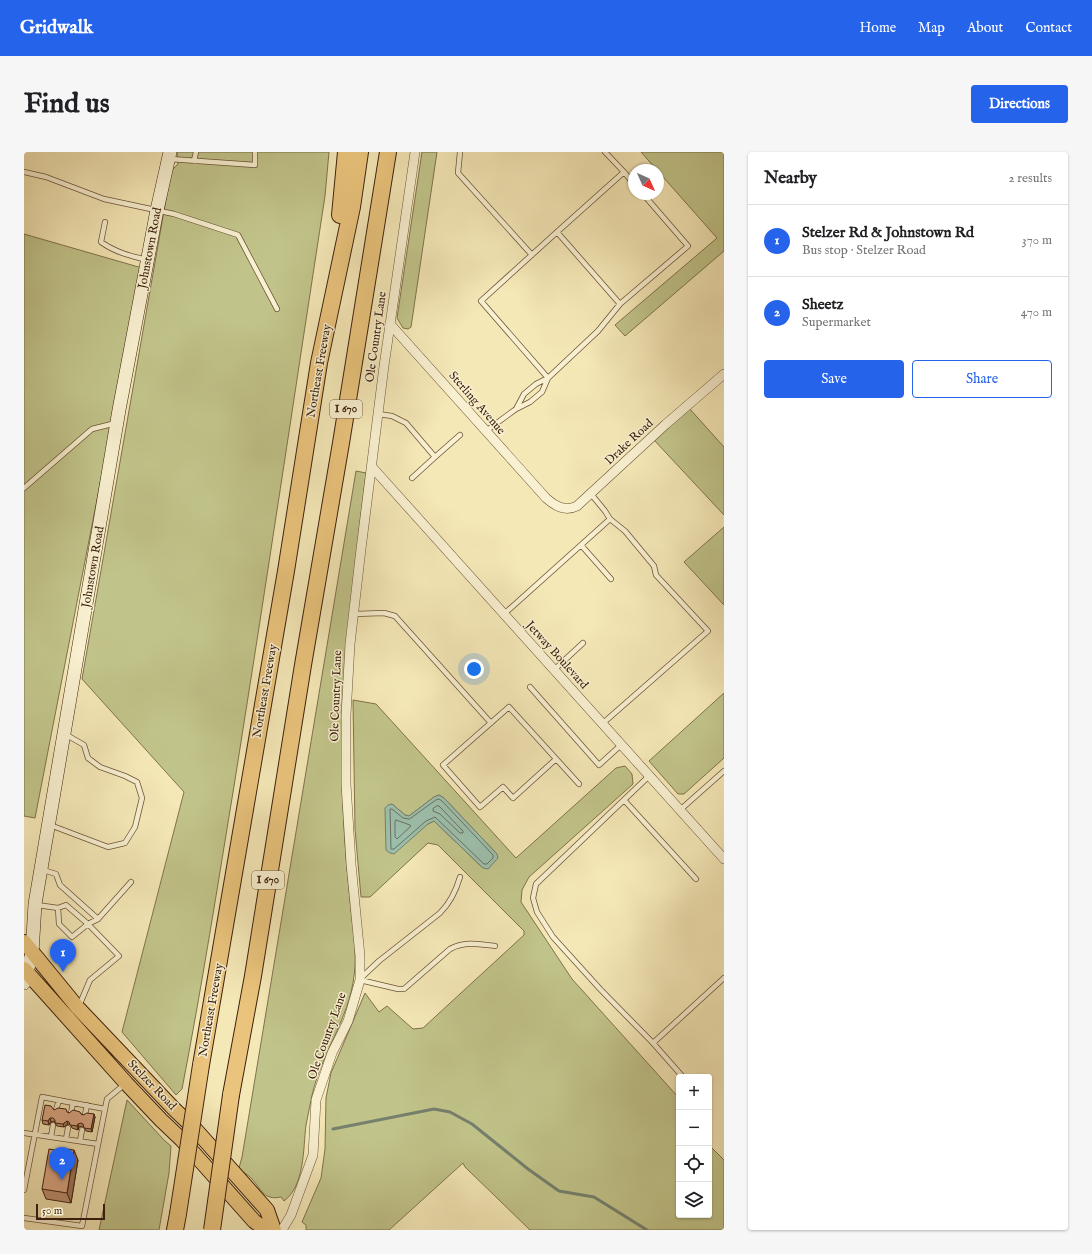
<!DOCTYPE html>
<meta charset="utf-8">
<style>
:root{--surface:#fff;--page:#f6f6f6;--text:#202124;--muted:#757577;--line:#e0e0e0;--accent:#2563eb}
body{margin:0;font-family:"IM FELL English",serif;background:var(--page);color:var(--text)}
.controls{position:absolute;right:12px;bottom:12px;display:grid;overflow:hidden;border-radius:4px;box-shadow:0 1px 3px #0004}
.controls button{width:36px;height:36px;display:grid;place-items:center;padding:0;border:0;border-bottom:1px solid var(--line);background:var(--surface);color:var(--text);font:20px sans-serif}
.compass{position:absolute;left:604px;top:12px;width:36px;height:36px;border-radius:50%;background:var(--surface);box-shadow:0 1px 3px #0004;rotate:135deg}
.scale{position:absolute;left:12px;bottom:10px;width:69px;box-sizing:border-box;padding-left:4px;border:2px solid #3d210e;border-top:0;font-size:11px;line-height:14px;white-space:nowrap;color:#3d210e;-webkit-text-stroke:3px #f8f0d0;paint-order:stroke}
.you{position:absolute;left:450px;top:517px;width:14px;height:14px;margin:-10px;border:3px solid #fff;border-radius:50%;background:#1a73e8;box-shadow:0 0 0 6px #1a73e833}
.badge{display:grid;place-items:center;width:26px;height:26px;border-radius:50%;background:var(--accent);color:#fff;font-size:13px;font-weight:700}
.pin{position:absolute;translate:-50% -33px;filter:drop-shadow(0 1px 2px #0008)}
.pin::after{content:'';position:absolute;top:21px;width:14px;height:12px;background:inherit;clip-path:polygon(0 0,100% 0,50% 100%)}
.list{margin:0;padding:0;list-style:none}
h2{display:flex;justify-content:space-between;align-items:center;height:52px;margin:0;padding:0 16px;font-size:17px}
h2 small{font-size:13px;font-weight:400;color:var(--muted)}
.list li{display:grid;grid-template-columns:26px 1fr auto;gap:12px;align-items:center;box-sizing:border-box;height:72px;padding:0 16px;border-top:1px solid var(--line)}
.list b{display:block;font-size:15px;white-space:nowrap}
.list p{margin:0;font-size:13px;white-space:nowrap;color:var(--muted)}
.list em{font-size:13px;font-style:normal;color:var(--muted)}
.actions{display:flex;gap:8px;padding:12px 16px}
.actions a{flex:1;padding:9px 0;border:1px solid var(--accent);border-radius:4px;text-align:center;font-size:14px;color:var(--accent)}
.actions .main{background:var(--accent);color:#fff}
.icon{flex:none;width:22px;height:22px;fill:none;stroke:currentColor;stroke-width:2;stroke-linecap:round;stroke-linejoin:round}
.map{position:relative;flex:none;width:700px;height:1078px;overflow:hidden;border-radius:4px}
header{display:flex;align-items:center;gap:24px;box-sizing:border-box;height:56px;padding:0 20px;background:var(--accent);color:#fff}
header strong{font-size:19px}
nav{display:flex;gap:22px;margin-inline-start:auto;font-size:14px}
.intro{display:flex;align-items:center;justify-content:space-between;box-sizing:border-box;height:96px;padding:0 24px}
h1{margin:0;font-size:28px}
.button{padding:10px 18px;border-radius:4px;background:var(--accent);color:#fff;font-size:14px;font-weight:700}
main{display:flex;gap:24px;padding:0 24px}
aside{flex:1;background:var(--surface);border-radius:4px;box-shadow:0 1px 3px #0004}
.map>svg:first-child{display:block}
.green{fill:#c1c48a;stroke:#7f724c;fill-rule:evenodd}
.water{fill:#9cc0ad;stroke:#76806d}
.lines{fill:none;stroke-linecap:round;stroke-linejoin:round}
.shore{stroke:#6c705e;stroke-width:1}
.stream{stroke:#76806d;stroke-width:3}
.service-casing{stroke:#6b5338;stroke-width:6}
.minor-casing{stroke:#6b5338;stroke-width:10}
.secondary-casing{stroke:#3d210e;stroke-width:14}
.primary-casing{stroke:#3d210e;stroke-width:16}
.motorway-casing{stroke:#3d210e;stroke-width:18}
.service{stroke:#f8f0d0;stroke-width:4.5}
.minor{stroke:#f8f0d0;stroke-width:9}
.secondary{stroke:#f8f0d0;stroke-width:13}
.primary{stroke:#eac47c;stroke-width:14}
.motorway{stroke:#eac47c;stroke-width:16}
.motorway-bridge-casing{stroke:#3d210e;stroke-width:18;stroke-linecap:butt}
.motorway-bridge{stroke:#eac47c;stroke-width:16}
.wall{fill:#be9174;stroke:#3d210e}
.shaded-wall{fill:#9b765e;stroke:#3d210e}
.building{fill:#dda987;stroke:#3d210e}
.labels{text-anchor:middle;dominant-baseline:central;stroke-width:3;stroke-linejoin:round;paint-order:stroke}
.shield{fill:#f8f0d0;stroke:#755f48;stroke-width:1}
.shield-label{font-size:11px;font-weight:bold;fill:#3d210e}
.street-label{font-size:12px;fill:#3d210e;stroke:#f8f0d0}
</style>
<header>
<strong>Gridwalk</strong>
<nav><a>Home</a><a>Map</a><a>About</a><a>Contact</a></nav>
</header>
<div class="intro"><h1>Find us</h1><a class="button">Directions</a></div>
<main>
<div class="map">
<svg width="700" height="1078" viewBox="0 0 700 1078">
<rect width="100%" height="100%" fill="#f5e8b7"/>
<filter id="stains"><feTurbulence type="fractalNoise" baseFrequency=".005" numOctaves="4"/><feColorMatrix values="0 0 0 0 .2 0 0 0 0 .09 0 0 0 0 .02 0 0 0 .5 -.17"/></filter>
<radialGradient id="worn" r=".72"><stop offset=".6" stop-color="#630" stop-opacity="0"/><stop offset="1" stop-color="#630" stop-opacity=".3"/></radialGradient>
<!-- green -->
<path class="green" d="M153,0H305L301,44C271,239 242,434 211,628C194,731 178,834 158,937L152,943L98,880L160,640L58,527L147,19L154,12Z
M398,0H413L387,175L384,177L379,176L373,166Z
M617,0H700V99L601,184L591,173L693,86Z
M0,82L118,116L11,666L0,664Z
M665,256L700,295V363L630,288Z
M332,319L342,321C330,423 316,524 318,627C319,664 321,701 325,738C327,763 332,788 331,813C329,862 299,897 288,943C286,953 284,963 282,973C279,997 281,1033 260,1049L257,1045C239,1049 237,1036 227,1026C223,1022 219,1021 215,1016L218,1005Z
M700,375V453L660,410Z
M700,541V606L660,642H654L625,609Z
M329,548L352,552L492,706L592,616L601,614L608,622L609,632L505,725L498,738L497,750L548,827L655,946V1063H685V993L700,1008V1078H506L441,1015L439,1011L365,1078H282V1073L278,1070L297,1026L301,997L302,946L307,921L341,841L355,860L363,854L389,877L399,876L500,783V779L414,693L404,691L346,745H337L331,677ZM415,643L420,646L473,702L459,716L410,669L404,672L361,656L368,652L381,663L385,664L410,645Z
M103,948L141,989L147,994L145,1021L135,1078H75Z"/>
<!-- water -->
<path class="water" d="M415,643L420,646L473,702L474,706L464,717L459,716L410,669L404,672L370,702L366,701L362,698L361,656L364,653L368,652L381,663L385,664L410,645Z"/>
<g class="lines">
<!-- shore -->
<path class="shore" d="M412,648L415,647L418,649L469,703V706L463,712H460L411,665L402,669L370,697H367L366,657H368L379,666L385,667Z
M413,654H415L439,679V681H436L416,662L409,659V657Z
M372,668L386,673L387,674L373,687L371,685V670Z"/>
<!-- stream -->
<path class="stream" d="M309,977L410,957L426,960L448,972L504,1017L535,1039L570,1045L623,1078"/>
<defs>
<path id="service" d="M436,0L434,21L508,103
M146,7L231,13V0
M170,9L172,0
M0,20L22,25L80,47L150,62L214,83L253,157
M600,20L610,32
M81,70L77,90C91,100 106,104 123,108
M533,80L600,20L581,0
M596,152L664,94L619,42
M492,257L500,242L512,232L524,226L574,179L596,152L533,80L457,149L524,226
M354,262L368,264L382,271L411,305L436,283
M462,279L492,257L506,250L518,240L524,226
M388,326L411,305
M0,336L68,277L92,271
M567,342L581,359L586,367
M557,393L587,427
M330,462L360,461L371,464L467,571
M480,462L586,367L601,379L630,414L632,423L684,479L578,572
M530,518L559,491
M506,535L575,613L597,593
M532,607L489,646L479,635L456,655L419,613L485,555L555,632
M625,624L512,732L509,746L513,760L529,785L576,837L629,891L700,826
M600,648L672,727
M656,658L700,619
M26,673L84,695L101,691L111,675L118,646L113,630L101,624L76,615L64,606L60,593L41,582
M19,718L32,722L36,733L74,767
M13,753L34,756L42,753L64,772L95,804L66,828L55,854
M34,756L35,772L48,785L64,772L74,767L107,730
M337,826L355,809L416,761C427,750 432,739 436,725
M336,828L374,837H380L426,797C441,789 455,792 471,794
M629,891L659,925
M32,958L35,948
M47,961L49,951
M61,963L63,953
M0,981L74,992
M27,985L29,973
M42,987L44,976
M56,989L58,978
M0,1038L18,945L81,957
M0,1066L58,1074L83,947L101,932"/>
<path id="minor" d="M366,172L522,346C531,354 541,360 553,354L642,272L700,222
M348,315L700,707
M258,1078L267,1063L289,1003L292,948L308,901L324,869L336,828V804L327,712L322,632V563L326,492L337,397L360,214L391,0"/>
<path id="secondary" d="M0,831L8,801L11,752L95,258L133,58L146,0"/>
<path id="primary" d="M0,790L54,856L150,957L171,977L243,1058L250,1078
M0,817L102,931L137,968L158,988L230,1069L242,1078"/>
<path id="motorway" d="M316,63L322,0
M177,913L262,419L295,211L328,55L336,0
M207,943L229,824L279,513L317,291L364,0
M151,1078L154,1062"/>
</defs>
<!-- service casing -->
<use href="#service" class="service-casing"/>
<!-- minor casing -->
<use href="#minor" class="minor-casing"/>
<!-- secondary casing -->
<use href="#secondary" class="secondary-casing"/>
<!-- primary casing -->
<use href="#primary" class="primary-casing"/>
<!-- motorway casing -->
<use href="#motorway" class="motorway-casing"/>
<!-- service -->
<use href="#service" class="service"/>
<!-- minor -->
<use href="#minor" class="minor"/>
<!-- secondary -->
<use href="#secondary" class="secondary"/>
<!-- primary -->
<use href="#primary" class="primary"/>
<!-- motorway -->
<use href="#motorway" class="motorway"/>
<defs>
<path id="motorway-bridge" d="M154,1062L177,913
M188,1078L207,943"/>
</defs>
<!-- motorway-bridge casing -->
<use href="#motorway-bridge" class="motorway-bridge-casing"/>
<!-- motorway-bridge -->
<use href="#motorway-bridge" class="motorway-bridge"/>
</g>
<!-- wall -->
<path class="wall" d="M30,958L43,960L45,961L57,962L59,963L70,962L71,965L68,980L62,979L60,975L58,974L55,975L54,978L48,976L47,973L44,972L40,975L33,974L31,971L30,969L27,970L25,973L19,972L18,968Z
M54,1008L47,1051L22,1047L18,1037Z"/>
<!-- shaded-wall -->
<path class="shaded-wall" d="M70,962L71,965L68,980L67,977Z
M26,966L27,970L25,973L24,969Z
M43,969L44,972L40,975L39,972Z
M54,972L55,975L54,978L53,974Z
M50,998L54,1008L47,1051L43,1041Z"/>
<!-- building -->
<path class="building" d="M21,953L27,954L30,958L34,956L42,957L43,960L45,961L49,958L56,960L57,962L59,963L63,961L70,962L67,977L60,976L59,972L57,971L54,972L53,974L46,973L45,970L43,969L39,972L31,971V968L29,966H26L24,969L18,968Z
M25,997L42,1000L43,997L50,998L43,1041L18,1037Z"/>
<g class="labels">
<!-- shield labels -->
<g class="shield">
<rect x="306" y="248" width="32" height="18" rx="3"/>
<rect x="228" y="719" width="32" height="18" rx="3"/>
</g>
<g class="shield-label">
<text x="322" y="257">I 670</text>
<text x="244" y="728">I 670</text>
</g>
<!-- street labels -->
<g class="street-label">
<text transform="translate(126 96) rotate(-79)">Johnstown Road</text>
<text transform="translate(352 185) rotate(-82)">Ole Country Lane</text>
<text transform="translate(295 219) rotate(-80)">Northeast Freeway</text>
<text transform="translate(453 251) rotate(49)">Sterling Avenue</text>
<text transform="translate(605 290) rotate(-43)">Drake Road</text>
<text transform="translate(69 415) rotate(-80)">Johnstown Road</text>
<text transform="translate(533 503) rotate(48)">Jetway Boulevard</text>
<text transform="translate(241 539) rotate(-80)">Northeast Freeway</text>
<text transform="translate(312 544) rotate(-88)">Ole Country Lane</text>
<text transform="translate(187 858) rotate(-80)">Northeast Freeway</text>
<text transform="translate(303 884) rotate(-70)">Ole Country Lane</text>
<text transform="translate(128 933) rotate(46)">Stelzer Road</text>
</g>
</g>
<rect width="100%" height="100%" filter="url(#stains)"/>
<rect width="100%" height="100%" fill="url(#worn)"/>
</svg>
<div class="controls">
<button>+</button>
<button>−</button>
<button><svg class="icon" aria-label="locate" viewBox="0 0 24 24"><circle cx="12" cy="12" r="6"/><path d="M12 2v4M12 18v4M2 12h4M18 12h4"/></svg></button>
<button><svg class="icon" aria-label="layers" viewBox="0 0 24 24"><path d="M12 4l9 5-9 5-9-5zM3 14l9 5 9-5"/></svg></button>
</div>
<svg class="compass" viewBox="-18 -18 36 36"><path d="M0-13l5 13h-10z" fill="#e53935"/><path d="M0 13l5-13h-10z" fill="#757577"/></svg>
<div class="scale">50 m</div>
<div class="you"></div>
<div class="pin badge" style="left:39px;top:820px">1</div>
<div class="pin badge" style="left:38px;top:1028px">2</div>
</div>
<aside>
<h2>Nearby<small>2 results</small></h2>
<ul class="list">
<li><span class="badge">1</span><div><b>Stelzer Rd &amp; Johnstown Rd</b><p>Bus stop · Stelzer Road</p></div><em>370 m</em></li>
<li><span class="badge">2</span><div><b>Sheetz</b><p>Supermarket</p></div><em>470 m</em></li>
</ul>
<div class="actions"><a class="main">Save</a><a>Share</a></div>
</aside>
</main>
